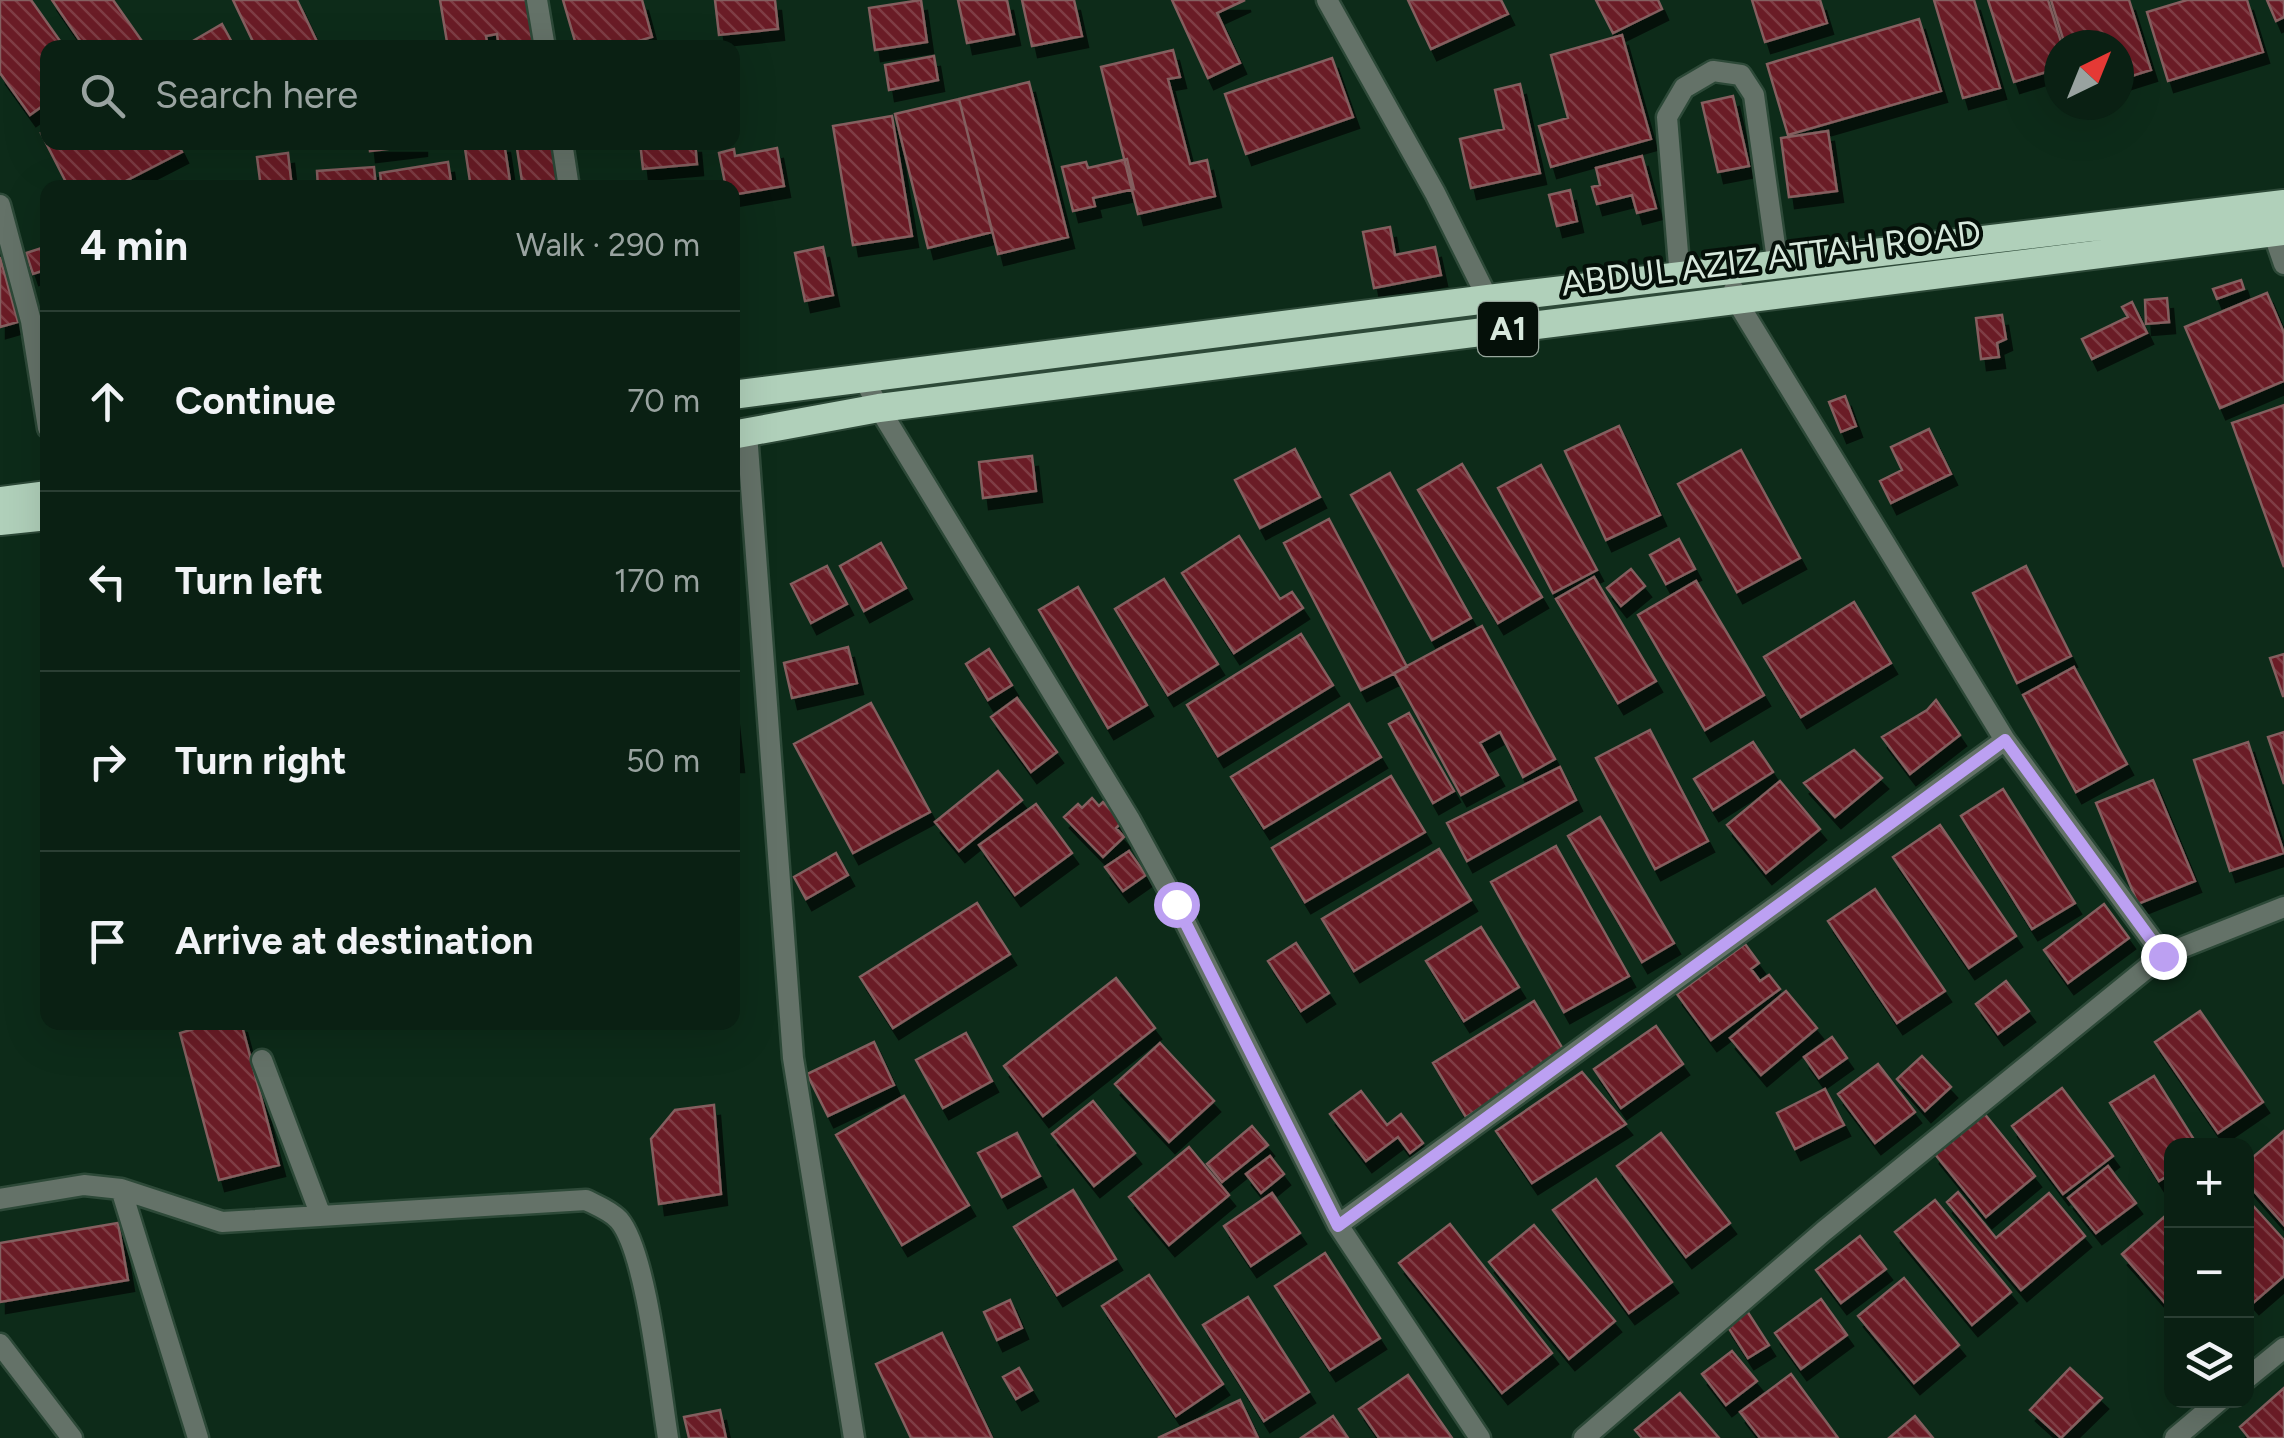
<!DOCTYPE html>
<meta charset="utf-8">
<style>
:root{--surface:#0a2013;--page:#182d21;--text:#f1f3f6;--muted:#99a3a0;--line:#2a3e33}
body{margin:0;font-family:Figtree,sans-serif;background:var(--page);color:var(--text)}
.controls{position:absolute;right:30px;bottom:30px;display:grid;overflow:hidden;border-radius:20px;box-shadow:0 10px 40px #0002}
.controls button{width:90px;height:90px;display:grid;place-items:center;padding:0;border:0;border-bottom:2px solid var(--line);background:var(--surface);color:var(--text);font:50px sans-serif}
.compass{position:absolute;left:2044px;top:30px;width:90px;height:90px;border-radius:50%;background:var(--surface);box-shadow:0 10px 40px #0002;rotate:43deg}
.stop{position:absolute;width:30px;height:30px;margin:-22px;border:8px solid #bca0f2;border-radius:50%;background:#fff}
.stop.end{background:#bca0f2;border-color:#fff;box-shadow:0 2px 10px #0008}
.list{margin:0;padding:0;list-style:none}
h2{display:flex;justify-content:space-between;align-items:center;height:130px;margin:0;padding:0 40px;font-size:42px}
h2 small{font-size:32px;font-weight:400;color:var(--muted)}
.list li{display:grid;grid-template-columns:65px 1fr auto;gap:30px;align-items:center;box-sizing:border-box;height:180px;padding:0 40px;border-top:2px solid var(--line)}
.list b{display:block;font-size:38px;white-space:nowrap}
.list em{font-size:32px;font-style:normal;color:var(--muted)}
.icon{flex:none;width:55px;height:55px;fill:none;stroke:currentColor;stroke-width:2;stroke-linecap:round;stroke-linejoin:round}
.map{position:relative;flex:none;width:2284px;height:1438px;overflow:hidden}
.search{position:absolute;background:var(--surface);box-shadow:0 10px 40px #0002;left:40px;top:40px;width:700px;height:110px;display:flex;align-items:center;gap:25px;box-sizing:border-box;padding:0 35px;border-radius:20px;color:var(--muted);font-size:38px}
.panel{position:absolute;background:var(--surface);box-shadow:0 10px 40px #0002;left:40px;top:180px;width:700px;height:850px;border-radius:20px}
.map>svg:first-child{display:block}
.building{fill:url(#building-back-hatch);stroke:#845e5f;stroke-width:2.5;filter:url(#shadow)}
.lines{fill:none;stroke-linecap:round;stroke-linejoin:round}
.service-casing{stroke:#2d4938;stroke-width:25}
.minor-casing{stroke:#2d4938;stroke-width:25}
.trunk-casing{stroke:#2d4938;stroke-width:32}
.service{stroke:#647268;stroke-width:20}
.minor{stroke:#647268;stroke-width:20}
.trunk{stroke:#b0d0ba;stroke-width:28}
.route{stroke:#bca0f2;stroke-width:12}
.labels{text-anchor:middle;dominant-baseline:central;stroke-width:8;stroke-linejoin:round;paint-order:stroke}
.shield{fill:#051009;stroke:#98a79d;stroke-width:2.5}
.shield-label{font-size:32px;font-weight:bold;fill:#d7e8dc}
.street-label{font-size:35px;fill:#d7e8dc;stroke:#051009}
</style>
<div class="map">
<svg width="2284" height="1438" viewBox="0 0 2284 1438">
<defs>
<pattern id="building-back-hatch" width="6" height="6" patternUnits="userSpaceOnUse" patternTransform="scale(2.5)"><rect width="6" height="6" fill="#6b1c26"/><path d="M-1 5l2 2M0 0l6 6M5-1l2 2" fill="none" stroke="#7f3d45"/></pattern>
<filter id="shadow"><feDropShadow dx="6" dy="11" stdDeviation="0" flood-color="#0009"/></filter>
</defs>
<rect width="100%" height="100%" fill="#0d2b19"/>
<!-- building -->
<path class="building" d="M0,0H31L65,48H48V102L30,115L0,73Z
M52,0H113L144,44L139,48H85Z
M233,0H297L320,48H256Z
M440,0H532L539,48H499L497,34L486,36L488,48H448Z
M563,0H642L652,37L615,48H577Z
M715,0H775L778,29L719,35Z
M921,0L927,42L875,50L869,8Z
M958,0H1007L1014,34L967,43Z
M1022,0H1074L1082,36L1032,46Z
M1172,0H1245L1217,13L1240,63L1208,78Z
M1408,0H1501L1508,14L1431,49Z
M1596,0H1658L1662,9L1613,33Z
M1752,0H1820L1827,23L1765,42Z
M1934,0H1974L2000,88L1963,98Z
M1988,0H2048L2062,45H2059V68L2014,82Z
M2051,0H2129L2151,70L2119,80V45H2065Z
M2187,0H2247L2263,52L2168,81L2147,12Z
M2267,0H2284V17L2276,21Z
M1919,19L1941,91L1788,135L1767,64Z
M222,24L235,48H181Z
M1622,35L1651,139L1551,167L1539,126L1568,118L1551,55Z
M1173,50L1180,77L1168,79L1190,164L1207,160L1215,196L1138,214L1101,67Z
M934,56L938,80L889,90L885,65Z
M1332,58L1353,117L1246,154L1225,94Z
M1029,82L1068,237L998,254L959,99Z
M1520,84L1540,173L1471,188L1460,139L1504,129L1495,90Z
M1733,96L1749,166L1718,172L1702,103Z
M959,99L992,232L928,248L895,114Z
M892,116L912,236L853,245L833,126Z
M48,130V142H177L182,152L112,188H69L41,133Z
M1828,131L1837,191L1789,197L1781,138Z
M369,142H421V145L370,151Z
M464,142H504L511,188H471Z
M516,142H555L563,188H523Z
M640,142H695L697,164L643,169Z
M777,148L784,186L732,195V188H726L719,153L734,149L735,156Z
M288,153L292,188H261L257,157Z
M1642,156L1656,208L1637,213L1632,195L1597,204L1592,187L1600,185L1596,168Z
M1127,159L1134,189L1093,198L1095,206L1073,211L1062,167L1086,162L1088,168Z
M448,162L452,188H382L380,173Z
M374,167L376,188H318L317,171Z
M1570,190L1577,221L1557,226L1549,195Z
M1390,227L1395,255L1435,247L1441,275L1374,288L1363,232Z
M48,246V269L33,274L26,253Z
M823,247L833,295L805,301L795,253Z
M0,257L18,322L0,327Z
M2241,280L2244,289L2217,299L2213,289Z
M2267,293L2284,333V381L2220,408L2185,327Z
M2167,298L2169,322L2146,324L2145,300Z
M2132,302L2147,333L2092,359L2082,339L2128,317L2122,307Z
M2002,315L2006,339L1997,343L1999,357L1981,359L1976,318Z
M1845,396L1856,426L1841,432L1829,402Z
M2284,405V567L2232,423Z
M1619,426L1660,515L1606,540L1565,451Z
M1929,429L1951,474L1891,503L1880,481L1902,470L1891,447Z
M1295,449L1320,497L1260,528L1235,480Z
M1741,450L1800,558L1737,592L1678,484Z
M1032,456L1036,491L983,498L979,462Z
M1462,464L1542,597L1498,623L1418,490Z
M1541,465L1597,570L1553,593L1498,488Z
M1390,473L1471,618L1432,640L1351,495Z
M1329,519L1407,667L1361,690L1284,543Z
M1239,536L1280,599L1292,592L1303,608L1234,653L1182,573Z
M1679,539L1695,569L1666,584L1650,555Z
M881,543L906,588L864,611L840,566Z
M827,566L847,604L811,623L791,584Z
M2026,566L2071,656L2017,683L1973,593Z
M1631,569L1645,586L1621,606L1607,588Z
M1594,577L1656,681L1618,703L1556,599Z
M1164,579L1218,664L1168,695L1115,609Z
M1696,581L1764,695L1705,730L1638,615Z
M1078,587L1147,705L1108,728L1039,610Z
M1854,602L1891,663L1801,717L1764,657Z
M1482,626L1555,759L1523,777L1500,732L1480,743L1498,775L1461,795L1394,673Z
M1301,634L1333,685L1218,756L1187,705Z
M848,647L857,683L792,698L784,663Z
M989,649L1012,685L988,700L966,664Z
M2284,654V696H2283L2270,658Z
M2074,667L2127,764L2076,792L2023,695Z
M1017,698L1057,752L1031,772L991,717Z
M1936,700L1960,735L1910,774L1882,737L1927,710Z
M871,703L930,812L853,853L794,744Z
M1349,704L1381,757L1264,828L1231,777Z
M732,706L738,761H732Z
M1409,713L1454,791L1433,803L1389,724Z
M1650,730L1708,841L1655,869L1596,758Z
M2284,732V784L2268,737Z
M1753,742L1773,772L1713,810L1694,779Z
M2248,742L2284,853L2230,871L2194,760Z
M1854,750L1882,778L1835,817L1804,783Z
M1560,767L1576,800L1467,861L1447,823Z
M998,771L1022,800L959,851L935,822Z
M1391,776L1425,832L1305,902L1272,848Z
M2153,780L2195,881L2138,904L2096,803Z
M1780,781L1820,829L1766,873L1727,825Z
M2003,789L2075,903L2032,929L1961,816Z
M1092,798L1099,806L1103,802L1123,821L1116,828L1124,837L1103,857L1064,817L1078,804L1082,808Z
M1036,804L1072,853L1015,895L979,845Z
M1600,817L1674,943L1642,962L1568,836Z
M1940,825L2016,936L1969,968L1893,857Z
M1556,846L1629,976L1564,1012L1491,882Z
M1439,849L1471,900L1354,971L1322,919Z
M1129,851L1146,875L1123,891L1105,867Z
M836,853L848,875L806,899L794,877Z
M1875,889L1945,991L1897,1023L1828,921Z
M977,903L1010,954L893,1028L860,977Z
M2104,904L2129,938L2068,983L2044,950Z
M1481,927L1519,987L1464,1021L1426,961Z
M1296,943L1329,993L1301,1011L1268,961Z
M1745,944L1759,963L1751,969L1760,981L1769,975L1780,989L1711,1040L1677,994Z
M1116,978L1155,1028L1043,1116L1004,1066Z
M2006,981L2029,1011L1998,1034L1976,1004Z
M1786,991L1817,1028L1761,1075L1730,1038Z
M1534,1001L1566,1054L1466,1117L1433,1063Z
M2200,1011L2263,1102L2218,1133L2155,1042Z
M217,1022H241L279,1165L219,1180L180,1033Z
M1656,1026L1683,1064L1621,1108L1594,1069Z
M966,1033L992,1081L943,1108L916,1060Z
M1832,1037L1847,1058L1819,1078L1804,1057Z
M874,1042L894,1085L828,1116L807,1074Z
M1160,1043L1214,1101L1169,1142L1115,1084Z
M1922,1056L1951,1087L1925,1111L1897,1079Z
M1878,1064L1915,1112L1875,1143L1838,1094Z
M1582,1072L1626,1124L1532,1183L1496,1131Z
M2154,1076L2198,1146H2172V1173L2159,1181L2110,1103Z
M2062,1088L2113,1156L2063,1194L2012,1126Z
M1825,1089L1844,1125L1795,1149L1777,1113Z
M1361,1091L1387,1125L1401,1114L1423,1143L1410,1153L1398,1137L1366,1161L1330,1114Z
M904,1096L969,1205L902,1245L836,1135Z
M1093,1101L1135,1153L1094,1186L1052,1134Z
M714,1105L721,1194L659,1204L651,1139L675,1110Z
M1983,1112L2035,1176L1986,1217L1934,1153Z
M1252,1126L1268,1145L1222,1182L1207,1164Z
M2284,1131V1225L2246,1182V1163Z
M1017,1133L1040,1176L1002,1197L978,1153Z
M1661,1133L1730,1223L1686,1257L1617,1166Z
M1189,1147L1229,1195L1169,1245L1129,1197Z
M1270,1156L1284,1174L1261,1193L1246,1174Z
M2108,1166L2136,1203L2096,1233L2068,1198Z
M1596,1179L1672,1282L1629,1313L1553,1210Z
M1073,1190L1116,1259L1057,1295L1014,1227Z
M1958,1192L1996,1238L2049,1193L2085,1236L2021,1290L1947,1202Z
M1272,1193L1300,1233L1251,1266L1224,1226Z
M2246,1198L2284,1240V1276L2253,1303L2246,1295Z
M1935,1200L2011,1292L1972,1325L1895,1232Z
M2164,1217L2172,1226V1311L2122,1254Z
M118,1223L128,1280L0,1302V1243Z
M1450,1224L1552,1353L1502,1393L1399,1263Z
M1534,1225L1615,1321L1569,1359L1489,1262Z
M1860,1236L1886,1269L1841,1303L1816,1270Z
M1325,1253L1380,1338L1330,1370L1275,1286Z
M1149,1275L1223,1384L1176,1416L1102,1306Z
M1904,1278L1959,1345L1914,1383L1858,1316Z
M1248,1297L1309,1392L1264,1421L1203,1325Z
M1821,1299L1847,1335L1801,1369L1775,1333Z
M1010,1300L1022,1328L997,1340L984,1312Z
M1747,1311L1769,1345L1748,1358L1726,1324Z
M942,1333L992,1438H911L876,1364Z
M1732,1351L1757,1381L1726,1405L1702,1374Z
M1019,1368L1032,1390L1016,1399L1003,1377Z
M2070,1368L2102,1398L2061,1438L2030,1410Z
M1791,1374L1838,1438H1760L1740,1412Z
M1408,1375L1452,1438H1379L1359,1409Z
M2284,1388V1438H2249L2240,1427Z
M1680,1393L1719,1438H1642L1635,1430Z
M1240,1400L1258,1438H1158Z
M720,1410L726,1438H689L684,1417Z
M1333,1416L1348,1438H1301Z
M1915,1416L1933,1438H1889Z"/>
<g class="lines">
<defs>
<path id="service" d="M1680,278L1667,117L1684,88L1713,71L1741,75L1754,95L1778,267
M262,1060L321,1216
M121,1189L198,1438
M0,1199L84,1185L121,1189L222,1222L586,1200C596,1205 611,1211 619,1220C647,1253 660,1389 668,1438
M0,1344L72,1438"/>
<path id="minor" d="M537,0L545,48
M1327,0L1435,193L1488,299
M562,142L569,188
M0,205L31,321L48,428
M2273,232L2284,264
M1734,290L1736,300L2005,740L2163,955
M863,377L879,408L1130,820L1176,904L1338,1225L1480,1438
M747,433L793,1058L854,1438
M1338,1225L2005,740
M2246,1379L2284,1348
M1584,1438L1824,1231L2163,955L2284,907
M2175,1438L2220,1400"/>
<path id="trunk" d="M732,395L1488,299L2284,204
M732,435L879,408L2284,231
M0,501L48,495
M0,521L48,516"/>
</defs>
<!-- service casing -->
<use href="#service" class="service-casing"/>
<!-- minor casing -->
<use href="#minor" class="minor-casing"/>
<!-- trunk casing -->
<use href="#trunk" class="trunk-casing"/>
<!-- service -->
<use href="#service" class="service"/>
<!-- minor -->
<use href="#minor" class="minor"/>
<!-- trunk -->
<use href="#trunk" class="trunk"/>
</g>
<g class="lines">
<!-- route -->
<path class="route" d="M1176,904L1338,1226L2005,740L2163,956"/>
</g>
<g class="labels">
<!-- shield labels -->
<rect class="shield" x="1478" y="302" width="60" height="54" rx="8"/>
<g class="shield-label">
<text x="1508" y="329">A1</text>
</g>
<!-- street labels -->
<g class="street-label">
<text transform="translate(1771 258) rotate(-7)">ABDUL AZIZ ATTAH ROAD</text>
</g>
</g>
</svg>
<div class="controls">
<button>+</button>
<button>−</button>
<button><svg class="icon" aria-label="layers" viewBox="0 0 24 24"><path d="M12 4l9 5-9 5-9-5zM3 14l9 5 9-5"/></svg></button>
</div>
<svg class="compass" viewBox="-18 -18 36 36"><path d="M0-13l5 13h-10z" fill="#e53935"/><path d="M0 13l5-13h-10z" fill="#99a3a0"/></svg>
<div class="stop" style="left:1176px;top:904px"></div>
<div class="stop end" style="left:2163px;top:956px"></div>
<div class="search"><svg class="icon" aria-label="search" viewBox="0 0 24 24"><circle cx="10" cy="10" r="6"/><path d="M15 15l6 6"/></svg>Search here</div>
<section class="panel">
<h2>4 min<small>Walk · 290 m</small></h2>
<ul class="list">
<li><svg class="icon" aria-label="ahead" viewBox="0 0 24 24"><path d="M12 20V5M6 11l6-6 6 6"/></svg><div><b>Continue</b></div><em>70 m</em></li>
<li><svg class="icon" aria-label="left" viewBox="0 0 24 24"><path d="M17 20v-9H6M10 6l-5 5 5 5"/></svg><div><b>Turn left</b></div><em>170 m</em></li>
<li><svg class="icon" aria-label="right" viewBox="0 0 24 24"><path d="M7 20v-9h11M14 6l5 5-5 5"/></svg><div><b>Turn right</b></div><em>50 m</em></li>
<li><svg class="icon" aria-label="arrive" viewBox="0 0 24 24"><path d="M6 21V4h12l-3 4 3 4H6"/></svg><div><b>Arrive at destination</b></div></li>
</ul>
</section>
</div>
